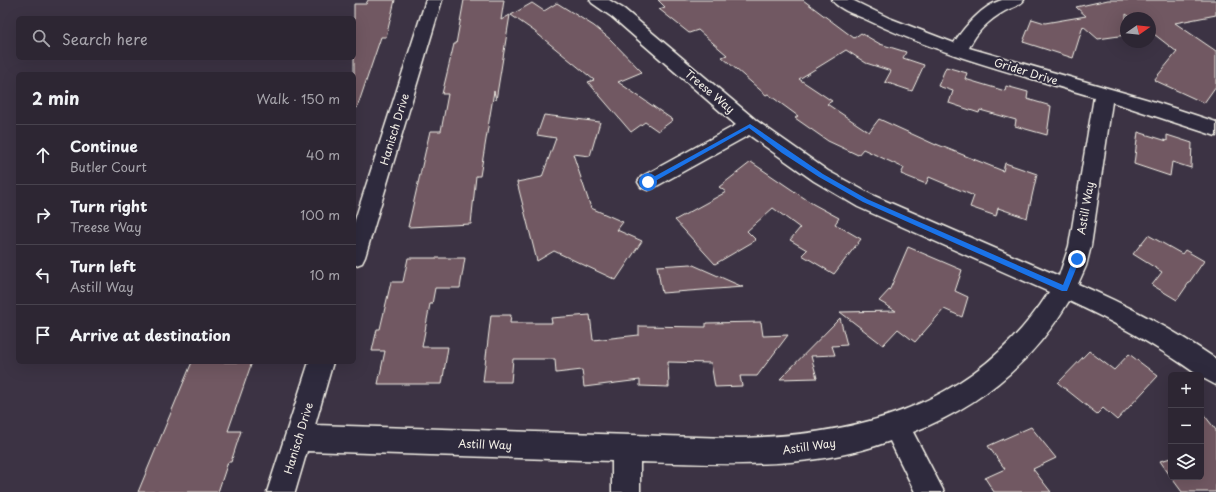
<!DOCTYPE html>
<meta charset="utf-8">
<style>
:root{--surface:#2d2633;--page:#39323f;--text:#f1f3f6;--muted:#a7a5ac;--line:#48434e}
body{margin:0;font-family:"Playpen Sans",sans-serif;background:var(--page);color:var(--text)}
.controls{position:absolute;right:12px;bottom:12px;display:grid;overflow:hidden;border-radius:6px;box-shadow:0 4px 16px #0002}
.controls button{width:36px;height:36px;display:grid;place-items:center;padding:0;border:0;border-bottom:1px solid var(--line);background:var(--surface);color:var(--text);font:20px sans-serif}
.compass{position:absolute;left:1120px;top:12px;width:36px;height:36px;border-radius:50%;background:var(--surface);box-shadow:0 4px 16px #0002;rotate:76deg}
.stop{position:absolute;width:12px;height:12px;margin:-9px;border:3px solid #1a73e8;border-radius:50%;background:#fff}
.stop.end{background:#1a73e8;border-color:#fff;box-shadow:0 1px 4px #0008}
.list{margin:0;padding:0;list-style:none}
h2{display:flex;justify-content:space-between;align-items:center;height:52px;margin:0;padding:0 16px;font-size:17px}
h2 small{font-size:13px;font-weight:400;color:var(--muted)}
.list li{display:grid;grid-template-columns:26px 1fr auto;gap:12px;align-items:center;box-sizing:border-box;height:60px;padding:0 16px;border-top:1px solid var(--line)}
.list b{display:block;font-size:15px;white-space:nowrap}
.list p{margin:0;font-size:13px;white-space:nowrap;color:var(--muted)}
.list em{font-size:13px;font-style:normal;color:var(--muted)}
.icon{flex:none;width:22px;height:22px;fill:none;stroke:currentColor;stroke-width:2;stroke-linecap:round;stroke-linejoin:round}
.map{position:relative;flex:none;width:1216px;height:492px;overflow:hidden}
.search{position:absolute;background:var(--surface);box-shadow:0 4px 16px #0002;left:16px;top:16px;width:340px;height:44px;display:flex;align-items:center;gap:10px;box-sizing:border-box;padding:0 14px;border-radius:6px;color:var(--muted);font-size:15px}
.panel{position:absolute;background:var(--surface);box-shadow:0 4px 16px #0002;left:16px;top:72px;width:340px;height:292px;border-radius:6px}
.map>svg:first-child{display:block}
.building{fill:#715962;stroke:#f4f1e8}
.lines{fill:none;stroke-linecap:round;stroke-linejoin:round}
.street-casing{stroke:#f4f1e8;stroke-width:3}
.street{fill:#2f2a3d;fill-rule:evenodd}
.route{fill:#1a73e8}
.labels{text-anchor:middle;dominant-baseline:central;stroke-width:3.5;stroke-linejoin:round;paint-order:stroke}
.street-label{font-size:11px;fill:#f4f1e8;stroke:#2f2a3d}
</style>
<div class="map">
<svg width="1216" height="492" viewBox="0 0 1216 492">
<rect width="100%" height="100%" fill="#3c3344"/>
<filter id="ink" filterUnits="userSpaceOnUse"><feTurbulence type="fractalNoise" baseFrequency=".025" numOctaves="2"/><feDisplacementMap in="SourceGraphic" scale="8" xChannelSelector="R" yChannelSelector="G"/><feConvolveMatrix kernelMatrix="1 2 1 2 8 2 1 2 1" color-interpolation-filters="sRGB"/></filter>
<g filter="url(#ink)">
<!-- building -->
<path class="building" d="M368,0H395L386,37H381L357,108L354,107V4H366Z
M464,0H504L501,20L510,15L496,100L494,91L480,176H476L471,224L408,227L430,131H441L448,94H442L454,44H456Z
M658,0H803L854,38L861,33L880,44L906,52L903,58L924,65L912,91L885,82L891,71L866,63L846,50L799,79L832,101L827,104L869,132L879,119L936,145V144L1003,171L1005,163L1037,174L1027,218L998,208L996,216L970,207L974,196L929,177L926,184L901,174L904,168L863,149L858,155L828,141L795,118L798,116L768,94L766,95L722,57L727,55L698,30L689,33L659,9L665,7Z
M1108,0H1216V15L1175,23L1216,51V86L1204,103L1154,80L1177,52L1150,31V18H1132L1126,14V35L1098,39L1083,26L1073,58L1023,42L1032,19L1045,23L1086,16L1076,7Z
M532,3L544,11L557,3L594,26L610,39L642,72L618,82L673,120L658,131L645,122L631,132L588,82L594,80L534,31L511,15Z
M946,67L967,73L965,79L1005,91L1006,86L1028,92L1027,99L1051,106L1047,135L1015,126L1016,120L980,110L979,113L949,103L953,91L938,86Z
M544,115L600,122L590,156L573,154L591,208L623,222L617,230L642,241L616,280L554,251L537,261L517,182L542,177L556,138L537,135Z
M1138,132L1167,141V135L1192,143L1191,168L1172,162L1170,176L1134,164Z
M751,162L813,204L839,218L835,224L861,239L834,274L802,255L807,250L790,240L800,228L773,208L747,231L756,240L715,264L675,220L726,192L719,187Z
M1148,235L1182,254L1185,250L1204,261L1177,300L1152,285L1162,272L1133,254Z
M908,247L962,270L955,291L968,297L962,317L944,309L915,342L898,329L883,345L840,312L896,311L879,301L890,289Z
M408,258H465L460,288H435L432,304H430L422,347H448L442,384H378L385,351H372L377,329H380L391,282H403Z
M691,264L743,287L662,293L657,266Z
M491,315H511L510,323H552L551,318L590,315L593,340L639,335V326L706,327V323L761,322L763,336L788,335L757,376H740L742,386L715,387L711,363L668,362L669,387L640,386V380L584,387L582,370L556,373L555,359H513L511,382H483Z
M840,318L847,345L832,346L835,355L811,356L817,378L780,379Z
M1089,351L1114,370L1129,354L1158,376L1117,420L1103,408L1097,414L1058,383Z
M192,362H252L228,431H241L231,462H228L218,492H138Z
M1201,411L1216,430V492H1182L1171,477H1201Z
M1031,427L1056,458L1033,469L1051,492H994L985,478L1005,469L988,446Z
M1171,458V477L1160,461Z"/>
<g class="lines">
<defs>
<path id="street" d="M426,0H442L365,257L362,263L354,266V223Z
M590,0H609L624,9L757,121L828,171L872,195L1059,276L1069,246L1094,97C1016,74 937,54 863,18C854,14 838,9 832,0H852L889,18L954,43C964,27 983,5 1002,0C1009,0 1017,0 1024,0C1020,6 1011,8 1005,11C989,20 976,32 969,48L1149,100L1216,122V136L1112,102L1091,246L1086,266L1078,284C1127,305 1172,329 1216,359V385L1201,377V375H1198C1157,346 1115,322 1069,301C1032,363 980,406 913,432L944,492H915L890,441C810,471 723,464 640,462V492H612V461L307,451L295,492H267L309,362H333L315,425L729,438C858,437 975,407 1049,292L858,207L814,181L749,135L655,187L648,190L641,187L638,182L641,177L736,125L612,17L592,3Z"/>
</defs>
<!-- street casing -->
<use href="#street" class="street-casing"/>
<!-- street -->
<use href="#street" class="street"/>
</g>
</g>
<!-- route -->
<path class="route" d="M750,124L823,174L867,199L1063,285L1074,257H1079L1080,259L1067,291H1062L863,202L819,177L782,153L749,128L650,184H646V181Z"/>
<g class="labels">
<!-- street labels -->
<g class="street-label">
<text transform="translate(1026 71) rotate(17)">Grider Drive</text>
<text transform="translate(710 91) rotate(40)">Treese Way</text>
<text transform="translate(394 129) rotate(-73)">Hanisch Drive</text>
<text transform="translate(1085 208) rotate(-80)">Astill Way</text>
<text transform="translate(298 438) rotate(-73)">Hanisch Drive</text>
<text transform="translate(485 444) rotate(2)">Astill Way</text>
<text transform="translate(809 446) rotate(-8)">Astill Way</text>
</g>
</g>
</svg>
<div class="controls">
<button>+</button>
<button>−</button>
<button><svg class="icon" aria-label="layers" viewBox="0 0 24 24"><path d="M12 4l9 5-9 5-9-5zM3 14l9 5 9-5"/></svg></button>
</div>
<svg class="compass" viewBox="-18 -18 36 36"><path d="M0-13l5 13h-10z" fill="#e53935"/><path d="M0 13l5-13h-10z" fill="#a7a5ac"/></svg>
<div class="stop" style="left:648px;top:182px"></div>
<div class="stop end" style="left:1077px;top:259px"></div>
<div class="search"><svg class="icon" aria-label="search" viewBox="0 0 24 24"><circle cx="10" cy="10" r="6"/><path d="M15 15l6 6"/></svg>Search here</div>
<section class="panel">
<h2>2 min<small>Walk · 150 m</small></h2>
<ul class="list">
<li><svg class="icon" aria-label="ahead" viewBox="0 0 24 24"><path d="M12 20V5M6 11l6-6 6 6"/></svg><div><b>Continue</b><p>Butler Court</p></div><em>40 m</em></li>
<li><svg class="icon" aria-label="right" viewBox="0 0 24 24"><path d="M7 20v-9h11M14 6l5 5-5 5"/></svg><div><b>Turn right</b><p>Treese Way</p></div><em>100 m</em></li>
<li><svg class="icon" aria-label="left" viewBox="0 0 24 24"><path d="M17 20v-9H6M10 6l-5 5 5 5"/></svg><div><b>Turn left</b><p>Astill Way</p></div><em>10 m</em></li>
<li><svg class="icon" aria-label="arrive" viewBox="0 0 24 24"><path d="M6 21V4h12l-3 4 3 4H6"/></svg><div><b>Arrive at destination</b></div></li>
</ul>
</section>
</div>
